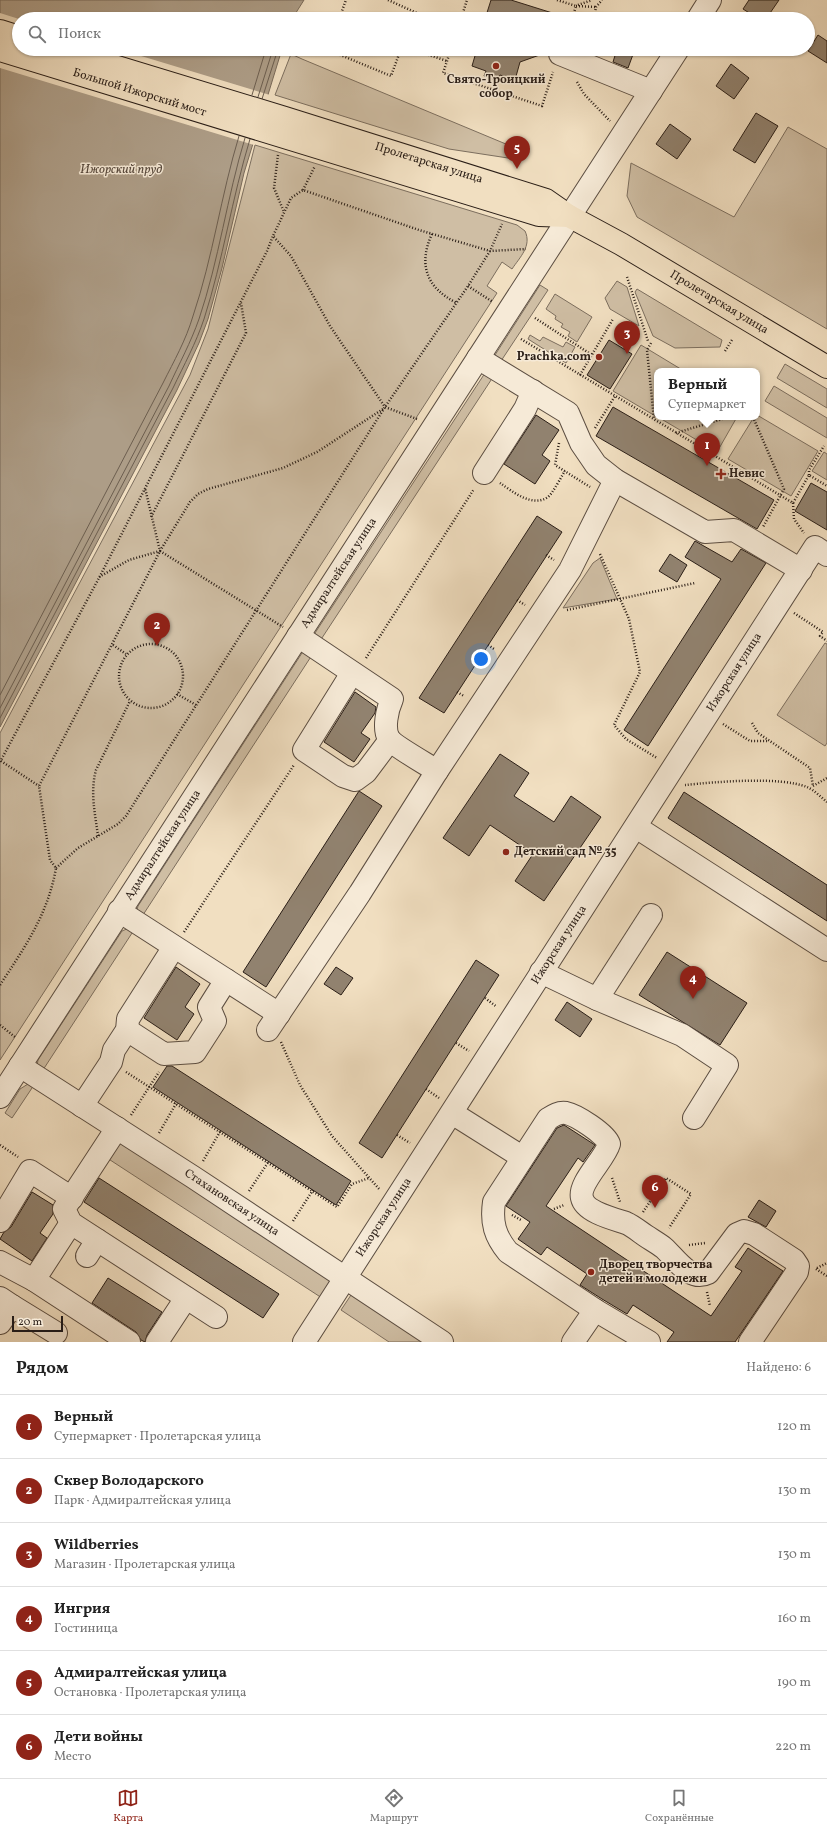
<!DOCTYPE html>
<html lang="ru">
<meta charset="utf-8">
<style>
:root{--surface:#fff;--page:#f6f6f6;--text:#222;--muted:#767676;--line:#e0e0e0;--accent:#8f2418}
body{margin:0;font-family:Vollkorn,serif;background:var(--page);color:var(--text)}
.scale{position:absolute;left:12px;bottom:10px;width:51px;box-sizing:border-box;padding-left:4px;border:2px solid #2a1e17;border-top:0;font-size:11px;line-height:14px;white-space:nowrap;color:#2a1e17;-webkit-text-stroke:3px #f6ead7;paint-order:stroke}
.you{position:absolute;left:481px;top:659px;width:14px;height:14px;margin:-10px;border:3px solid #fff;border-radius:50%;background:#1a73e8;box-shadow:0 0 0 6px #1a73e833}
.badge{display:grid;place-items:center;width:26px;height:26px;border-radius:50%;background:var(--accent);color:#fff;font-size:13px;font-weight:700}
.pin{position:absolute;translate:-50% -33px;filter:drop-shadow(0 1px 2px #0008)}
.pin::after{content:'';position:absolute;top:21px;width:14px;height:12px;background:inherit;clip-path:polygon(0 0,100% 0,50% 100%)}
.popup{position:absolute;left:654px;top:368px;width:106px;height:52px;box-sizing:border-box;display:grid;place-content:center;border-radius:8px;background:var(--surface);filter:drop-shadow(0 1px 3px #0005);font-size:13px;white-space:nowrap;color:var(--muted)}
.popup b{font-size:15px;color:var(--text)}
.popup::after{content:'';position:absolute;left:50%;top:100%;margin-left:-8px;border:8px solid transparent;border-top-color:var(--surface)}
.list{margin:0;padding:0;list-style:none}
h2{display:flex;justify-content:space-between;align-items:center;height:52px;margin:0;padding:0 16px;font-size:17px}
h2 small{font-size:13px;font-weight:400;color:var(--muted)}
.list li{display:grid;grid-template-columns:26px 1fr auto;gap:12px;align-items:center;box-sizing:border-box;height:64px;padding:0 16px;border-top:1px solid var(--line)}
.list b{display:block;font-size:15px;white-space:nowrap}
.list p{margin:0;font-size:13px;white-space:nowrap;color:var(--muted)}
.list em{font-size:13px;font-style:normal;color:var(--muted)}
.icon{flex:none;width:22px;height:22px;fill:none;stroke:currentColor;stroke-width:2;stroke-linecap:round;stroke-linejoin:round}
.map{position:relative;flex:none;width:827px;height:1342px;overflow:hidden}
.search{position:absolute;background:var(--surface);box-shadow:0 1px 3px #0004;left:12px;right:12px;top:12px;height:44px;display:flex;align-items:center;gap:10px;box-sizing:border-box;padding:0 14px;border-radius:22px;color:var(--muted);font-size:15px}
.sheet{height:436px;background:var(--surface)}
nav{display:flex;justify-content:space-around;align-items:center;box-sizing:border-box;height:56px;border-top:1px solid var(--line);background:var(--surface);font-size:11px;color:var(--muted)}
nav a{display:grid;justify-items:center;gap:2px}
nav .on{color:var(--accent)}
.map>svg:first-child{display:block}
.green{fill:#cfbea4;stroke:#7c6e5e}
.water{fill:#ad9d87;stroke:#796a5a}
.pier{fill:#f1dfc1}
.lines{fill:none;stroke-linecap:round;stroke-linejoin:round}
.shore{stroke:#6c5e4f;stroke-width:1}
.building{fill:#91826f;stroke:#2a1e17}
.minor-casing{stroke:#5c4e42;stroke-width:24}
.major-casing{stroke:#2a1e17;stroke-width:24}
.path{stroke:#2a1e17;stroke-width:2.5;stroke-dasharray:1 2;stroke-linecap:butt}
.minor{stroke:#f6ead7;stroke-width:22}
.major{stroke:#f1dfc1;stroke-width:22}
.poi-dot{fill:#8f2418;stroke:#f6ead7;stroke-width:1.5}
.labels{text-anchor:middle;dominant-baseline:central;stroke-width:3;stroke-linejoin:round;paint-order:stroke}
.poi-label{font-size:12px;font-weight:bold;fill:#2a1e17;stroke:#f6ead7;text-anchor:start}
.street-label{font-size:12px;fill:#2a1e17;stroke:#f6ead7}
.water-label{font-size:13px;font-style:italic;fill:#584a3e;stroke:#f6ead7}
</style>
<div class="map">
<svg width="827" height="1342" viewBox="0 0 827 1342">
<rect width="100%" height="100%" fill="#f1dfc1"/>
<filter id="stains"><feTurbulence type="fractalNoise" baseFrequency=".005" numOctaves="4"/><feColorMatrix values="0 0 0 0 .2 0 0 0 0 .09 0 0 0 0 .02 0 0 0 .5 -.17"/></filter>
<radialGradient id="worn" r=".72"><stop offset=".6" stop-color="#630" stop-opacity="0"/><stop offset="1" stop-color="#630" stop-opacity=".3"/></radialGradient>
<!-- green -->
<path class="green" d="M291,54L302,59L513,147L508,158L449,149L275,95Z
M788,127L827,149V329L637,217L627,196L631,163L734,217Z
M255,145L517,225L525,231C532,246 520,257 512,269L502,262L487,286L497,293L0,1060V733L190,375L208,329Z
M617,281L627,287L639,326L610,309L605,298Z
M540,285L548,290L499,364L495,355Z
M637,289L722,340L720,347L675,348L653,336L635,292Z
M555,294L592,317L577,342L568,336L570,332L561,327L563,324L555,319L556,316L546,309Z
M530,335L540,341L543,337L563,347L566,342L575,347L566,363L528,339Z
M641,345L684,371H657V417L613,391Z
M785,364L827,389V408L777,378Z
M485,373L495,374L318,644L314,637L315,633Z
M774,386L827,418V438L765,401Z
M757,415L818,451L791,496L728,459L754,417H757Z
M658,417H737L717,452Z
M824,452L827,454V480L812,471Z
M600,558L617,599L563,608L593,563Z
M825,643L827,644V743L825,746L777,715Z
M305,651L314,652L141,918L137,910L138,906L302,653Z
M129,928L134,930L41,1073L37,1066L38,1060L122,931Z
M28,1084L34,1085L12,1118L5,1113L20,1089Z
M116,1141L327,1270L331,1284L325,1300L104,1156Z
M351,1295L357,1297L426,1342H389L341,1310Z"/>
<!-- water -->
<path class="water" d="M0,0H304L292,19H19V49H282L244,173L222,268L208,319L199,343L177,390L0,727Z"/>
<!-- pier -->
<path class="pier" d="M0,13L19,19V49H118L270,95L254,145L0,68Z"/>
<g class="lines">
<!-- shore -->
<path class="shore" d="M252,95L266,49
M258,97L273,49
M262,99L278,49
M0,695L163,383C174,361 186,340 193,316C213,257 221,195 239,136
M0,708L169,386C179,364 191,342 199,319C219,260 227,197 245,138
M0,718L173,388C184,365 196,343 204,319C223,260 232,198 250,139"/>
</g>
<!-- building -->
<path class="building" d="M491,0H511L562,16V19H485Z
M749,0H779L766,19H759L743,9Z
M818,35L827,41V63L808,51Z
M477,49H549L548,52L520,62L515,80L500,75L497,81L484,76L486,71L472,66Z
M617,49H635L628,68L613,62Z
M731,64L749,78L734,99L716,86Z
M756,113L778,126L755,163L733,150Z
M670,124L691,139L677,159L656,144Z
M609,340L632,354L610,389L587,375Z
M613,407L774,500L757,529L596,436Z
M536,415L559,430L542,455L550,461L535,484L504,464Z
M811,483L827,492V530L795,511Z
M537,516L562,532L444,713L419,698Z
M695,541L732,562L741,549L766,563L648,746L624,730L721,579L685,557Z
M670,554L687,565L677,582L659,571Z
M355,692L376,707L375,713L361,733L370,739L354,762L324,742Z
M500,754L529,773L514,796L554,822L571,796L601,817L544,901L515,881L533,854L490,825L469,856L443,838Z
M359,791L382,806L266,987L243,972Z
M684,792L827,885V921L668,818Z
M667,952L747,1003L720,1045L639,995Z
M476,960L499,975L382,1158L359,1143Z
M176,967L200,984L185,1007L194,1014L177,1040L144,1018Z
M336,967L353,978L341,995L324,984Z
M567,1002L592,1019L580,1037L555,1020Z
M167,1066H172L351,1181L336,1205L153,1087Z
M564,1125L595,1145L583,1162L578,1158L546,1206L711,1316L742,1271L735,1267L748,1248L783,1271L735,1342H667L674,1332L633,1305L627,1314L602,1299L580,1285L587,1274L547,1247L541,1255L518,1239L530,1222L506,1206L557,1128Z
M99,1178L279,1294L263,1318L84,1202Z
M32,1192L53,1205V1214L40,1233L47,1238L32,1261L0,1239L4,1232L11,1227Z
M759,1200L776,1211L766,1227L748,1217Z
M108,1278L162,1312L147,1335L145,1342L141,1340L136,1332L92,1303Z"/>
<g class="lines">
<defs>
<g id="minor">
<path d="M698,19L710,0"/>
<path d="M560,54L651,91"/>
<path d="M478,358L568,413L581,443L596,465L615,480L705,532L734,530L801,570"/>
<path d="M484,473L525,409L533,391"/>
<path d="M298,636L392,699C387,710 383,729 389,739C394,746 428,765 437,771"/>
<path d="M352,673L304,750L343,776L355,780L366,772L390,740"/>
<path d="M636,827L827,950"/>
<path d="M119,911L279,1014"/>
<path d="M541,972L597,999L682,1035L727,1065L694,1118"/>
<path d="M597,999L651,915"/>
<path d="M127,1030L164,1054L195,1052L215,1021L209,1007L226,980"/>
<path d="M268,1030L360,893L437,771L570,570L615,480"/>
<path id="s1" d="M20,1066L193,1177L442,1342"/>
<path id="s2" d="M0,1097L678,49"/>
<path d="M82,1106L111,1062L114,1050L127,1030L128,1019L174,947"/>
<path d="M452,1113L522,1157"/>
<path d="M117,1128L64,1209L71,1223L216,1317"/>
<path d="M0,1221L30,1171L72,1198"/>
<path d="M71,1223L34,1280L129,1342"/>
<path d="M87,1256L97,1240"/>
<path d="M0,1262L34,1280"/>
<path d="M0,1298L12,1306L0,1323"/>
<path d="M12,1306L56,1333"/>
<path d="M157,1342L186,1298"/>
<path id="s3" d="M304,1342L815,547L827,555"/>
<path d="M573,1342L595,1310"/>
<path d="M649,1342L595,1310L508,1252C495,1236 491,1223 494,1202L548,1119C554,1115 559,1112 566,1113C576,1115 606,1134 609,1144C605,1159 578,1183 582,1198C585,1212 614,1219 626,1223C633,1226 640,1232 646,1236C652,1240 659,1244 664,1248C676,1259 690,1282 708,1273L737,1234L744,1231L754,1234L794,1260L798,1266L797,1272L750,1342"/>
</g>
<g id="major">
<path d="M0,31L19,37"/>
<path id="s4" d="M58,49L285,118L546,200L569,216L621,244L827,367"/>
<path id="s5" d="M0,50L539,215L569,216"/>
</g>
</defs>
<!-- minor casing -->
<use href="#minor" class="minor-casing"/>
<!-- major casing -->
<use href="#major" class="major-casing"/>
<!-- path -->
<path class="path" d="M388,0L417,13L415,19
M557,0L576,6L572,19
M578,5L592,0
M576,6L596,7
M339,19L346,0
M461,19L467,0
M594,19L596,7L602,0
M326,49L391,76L401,49
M411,49L447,61
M451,49L443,73L542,106L553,72
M577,82L584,94L610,121
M278,155L274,188L284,212
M303,190L315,166
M432,234C418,264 426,288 457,303
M627,277L648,341
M468,286L493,302
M535,318L592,355
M521,339L793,503L809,475L827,486
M651,343L647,350L654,419
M622,345L631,331
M725,351L732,340
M580,375L613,319
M753,417L784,489L763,527
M417,419L385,407L330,326L291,256L273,236L291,198L303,190L419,230L490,251L526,249
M595,428L615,396
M676,433L729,417
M559,443L555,465L590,487
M809,475V470L824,446
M500,483C512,491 532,508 548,497C553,493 561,477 565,471
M793,503L794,519L804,533
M151,517L246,333L241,303
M160,551L283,627
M600,554L629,619L640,672L614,725L626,739L657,758
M546,555L554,560
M99,577L129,560L160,551L145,488
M517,600L525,605
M567,610L695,583
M794,613L823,632L820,636L827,641
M119 676a32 32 0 1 1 64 0a32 32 0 1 1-64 0Z
M113,645L126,654
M488,645L494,649
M366,658L474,489
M457,692L464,696
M177,694L196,705
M752,723L758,733L810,768L813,786
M723,724L750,741H767
M1,761L39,786
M0,762L99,578L267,251L273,236
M685,785C716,782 779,776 807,787C814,790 821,797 827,802
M813,786L827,778
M98,836C95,813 90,792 96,770L130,701
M56,868L78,848L118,824L126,816L385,407L468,286L490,251L502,224
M184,932L294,765
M0,985C25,947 48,914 56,868L50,860L39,786L160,551L190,502L198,494L208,489L283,468L317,452L383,409
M485,998L497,1007
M0,1025L15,1037
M281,1042L300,1085L332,1136L380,1190
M456,1043L469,1051
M126,1072L337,1207L352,1184L369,1178
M426,1089L439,1098
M131,1115L159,1072
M159,1133L177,1102
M397,1135L410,1143
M0,1145L18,1157
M203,1161L221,1130
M612,1178L620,1202
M249,1191L269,1161
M554,1209L564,1205
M643,1212L666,1178L691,1194L669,1228
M512,1215L521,1220
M293,1221L313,1190
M689,1245L705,1243
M817,1268L827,1263
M816,1269L827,1276
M707,1292L710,1306"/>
<!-- minor -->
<use href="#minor" class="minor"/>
<!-- major -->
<use href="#major" class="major"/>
</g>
<!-- markers -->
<g class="poi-dot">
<circle cx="496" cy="66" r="4"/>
<circle cx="599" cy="357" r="4"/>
<path d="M719 468h4v4h4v4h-4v4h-4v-4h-4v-4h4z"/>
<circle cx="506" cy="852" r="4"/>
<circle cx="591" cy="1272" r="4"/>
</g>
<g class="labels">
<!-- poi labels -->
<g class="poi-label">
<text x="496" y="80" text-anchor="middle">Свято-Троицкий<tspan x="496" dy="14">собор</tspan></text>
<text x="591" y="357" text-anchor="end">Prachka.com</text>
<text x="729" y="474">Невис</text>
<text x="514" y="852">Детский сад № 35</text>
<text x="599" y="1265">Дворец творчества<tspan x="599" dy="14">детей и молодежи</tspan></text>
</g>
<!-- street labels -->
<g class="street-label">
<text stroke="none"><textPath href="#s5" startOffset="146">Большой Ижорский мост</textPath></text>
<text stroke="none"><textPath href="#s4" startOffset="388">Пролетарская улица</textPath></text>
<text stroke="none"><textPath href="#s4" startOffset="712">Пролетарская улица</textPath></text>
<text stroke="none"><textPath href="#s2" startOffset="624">Адмиралтейская улица</textPath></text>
<text stroke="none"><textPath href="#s3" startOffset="796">Ижорская улица</textPath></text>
<text stroke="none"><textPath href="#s2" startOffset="300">Адмиралтейская улица</textPath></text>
<text stroke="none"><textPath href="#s3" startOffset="472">Ижорская улица</textPath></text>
<text stroke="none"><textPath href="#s1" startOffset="252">Стахановская улица</textPath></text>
<text stroke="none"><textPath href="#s3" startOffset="148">Ижорская улица</textPath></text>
</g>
<!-- water labels -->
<g class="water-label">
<text x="121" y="170">Ижорский пруд</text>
</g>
</g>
<rect width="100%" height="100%" filter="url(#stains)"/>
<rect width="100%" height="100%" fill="url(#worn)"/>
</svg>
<div class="scale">20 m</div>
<div class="you"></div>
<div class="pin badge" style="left:707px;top:466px">1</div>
<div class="popup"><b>Верный</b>Супермаркет</div>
<div class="pin badge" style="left:157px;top:646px">2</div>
<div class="pin badge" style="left:627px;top:354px">3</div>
<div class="pin badge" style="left:693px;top:999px">4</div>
<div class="pin badge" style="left:517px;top:169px">5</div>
<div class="pin badge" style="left:655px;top:1208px">6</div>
<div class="search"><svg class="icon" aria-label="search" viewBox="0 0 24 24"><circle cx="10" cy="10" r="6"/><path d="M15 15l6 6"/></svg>Поиск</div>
</div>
<section class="sheet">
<h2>Рядом<small>Найдено: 6</small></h2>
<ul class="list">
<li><span class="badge">1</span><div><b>Верный</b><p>Супермаркет · Пролетарская улица</p></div><em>120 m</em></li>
<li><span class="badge">2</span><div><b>Сквер Володарского</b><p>Парк · Адмиралтейская улица</p></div><em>130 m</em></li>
<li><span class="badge">3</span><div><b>Wildberries</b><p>Магазин · Пролетарская улица</p></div><em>130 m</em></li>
<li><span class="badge">4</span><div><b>Ингрия</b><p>Гостиница</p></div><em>160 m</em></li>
<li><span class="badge">5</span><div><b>Адмиралтейская улица</b><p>Остановка · Пролетарская улица</p></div><em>190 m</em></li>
<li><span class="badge">6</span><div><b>Дети войны</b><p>Место</p></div><em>220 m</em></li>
</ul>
</section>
<nav>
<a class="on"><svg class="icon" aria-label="map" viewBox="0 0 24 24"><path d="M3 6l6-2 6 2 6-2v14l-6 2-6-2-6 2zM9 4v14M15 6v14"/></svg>Карта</a>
<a><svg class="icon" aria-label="directions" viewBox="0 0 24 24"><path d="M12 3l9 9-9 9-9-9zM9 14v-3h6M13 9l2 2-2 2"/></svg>Маршрут</a>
<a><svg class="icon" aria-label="saved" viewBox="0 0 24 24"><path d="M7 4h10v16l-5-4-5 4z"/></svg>Сохранённые</a>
</nav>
